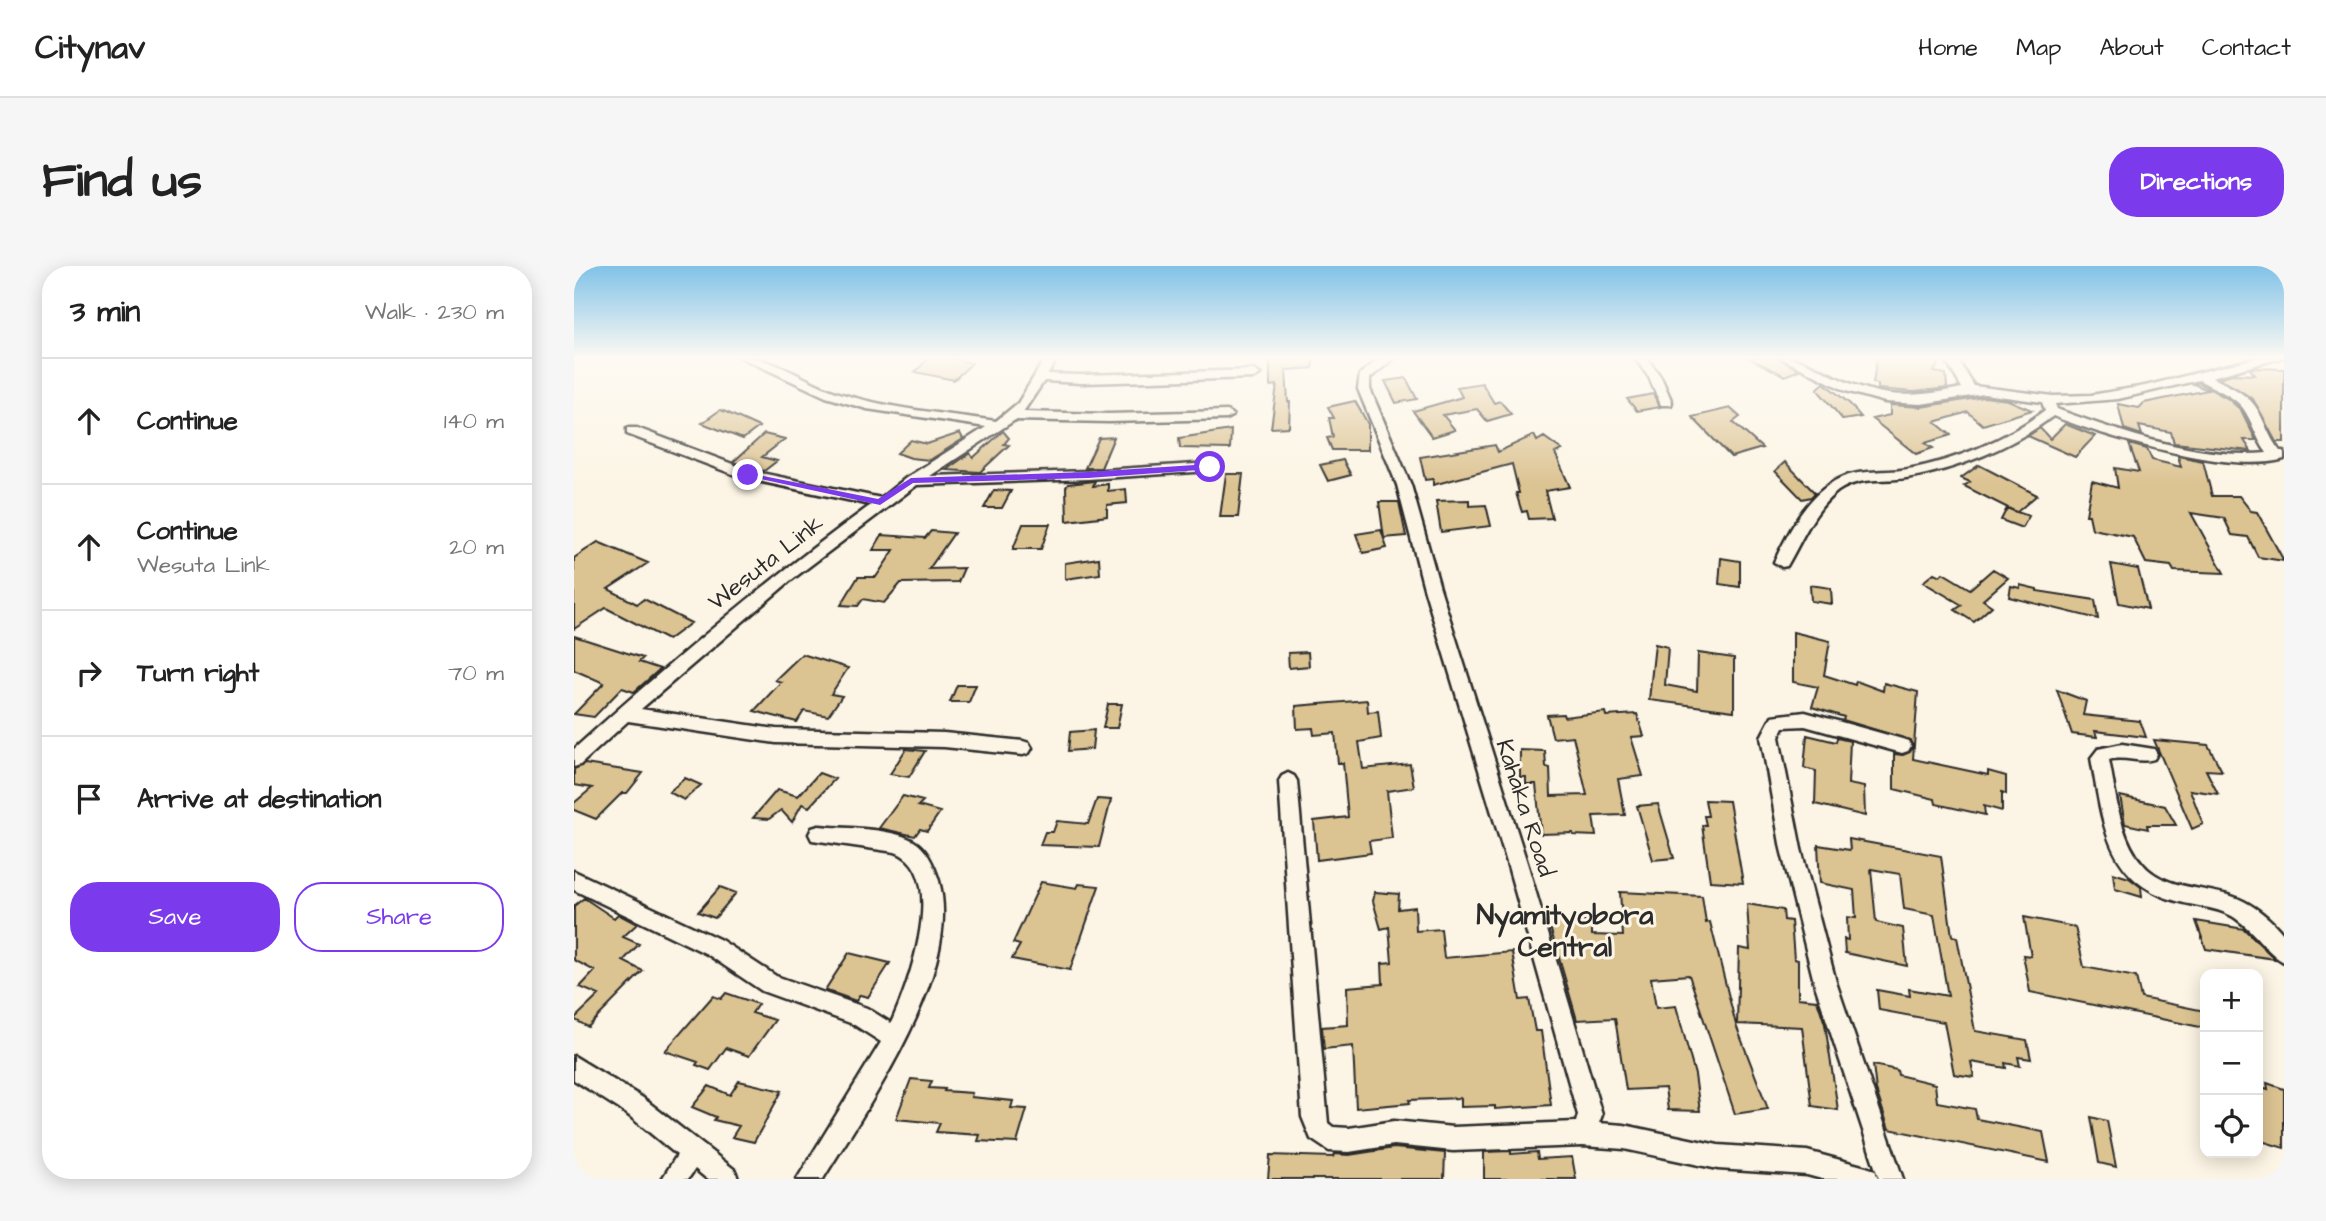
<!DOCTYPE html>
<meta charset="utf-8">
<style>
:root{--surface:#fff;--page:#f6f6f6;--text:#222;--muted:#767676;--line:#e0e0e0;--accent:#7c3aed}
body{margin:0;font-family:"Architects Daughter",sans-serif;background:var(--page);color:var(--text)}
.controls{position:absolute;right:21px;bottom:21px;display:grid;overflow:hidden;border-radius:14px;box-shadow:0 4px 18px #0003}
.controls button{width:63px;height:63px;display:grid;place-items:center;padding:0;border:0;border-bottom:2px solid var(--line);background:var(--surface);color:var(--text);font:35px sans-serif}
.stop{position:absolute;width:21px;height:21px;margin:-16px;border:5px solid #7c3aed;border-radius:50%;background:#fff}
.stop.end{background:#7c3aed;border-color:#fff;box-shadow:0 2px 7px #0008}
.list{margin:0;padding:0;list-style:none}
h2{display:flex;justify-content:space-between;align-items:center;height:91px;margin:0;padding:0 28px;font-size:30px}
h2 small{font-size:23px;font-weight:400;color:var(--muted)}
.list li{display:grid;grid-template-columns:46px 1fr auto;gap:21px;align-items:center;box-sizing:border-box;height:126px;padding:0 28px;border-top:2px solid var(--line)}
.list b{display:block;font-size:26px;white-space:nowrap}
.list p{margin:0;font-size:23px;white-space:nowrap;color:var(--muted)}
.list em{font-size:23px;font-style:normal;color:var(--muted)}
.actions{display:flex;gap:14px;padding:21px 28px}
.actions a{flex:1;padding:16px 0;border:2px solid var(--accent);border-radius:28px;text-align:center;font-size:24px;color:var(--accent)}
.actions .main{background:var(--accent);color:#fff}
.icon{flex:none;width:38px;height:38px;fill:none;stroke:currentColor;stroke-width:2;stroke-linecap:round;stroke-linejoin:round}
.map{position:relative;flex:none;width:1710px;height:913px;overflow:hidden;border-radius:28px}
header{display:flex;align-items:center;gap:42px;box-sizing:border-box;height:98px;padding:0 35px;background:var(--surface);border-bottom:2px solid var(--line)}
header strong{font-size:33px}
nav{display:flex;gap:38px;margin-inline-start:auto;font-size:24px}
.intro{display:flex;align-items:center;justify-content:space-between;box-sizing:border-box;height:168px;padding:0 42px}
h1{margin:0;font-size:49px}
.button{padding:18px 32px;border-radius:28px;background:var(--accent);color:#fff;font-size:24px;font-weight:700}
main{display:flex;gap:42px;padding:0 42px}
aside{flex:1;background:var(--surface);border-radius:28px;box-shadow:0 4px 18px #0003}
.map>svg:first-child{display:block}
.building{fill:#dcc392;stroke:#2b2b2b;stroke-width:2}
.lines{fill:none;stroke-linecap:round;stroke-linejoin:round}
.minor-casing{stroke:#2b2b2b;stroke-width:5}
.minor{fill:#fcf5e5;fill-rule:evenodd}
.route{fill:#7c3aed}
.labels{text-anchor:middle;dominant-baseline:central;stroke-width:6;stroke-linejoin:round;paint-order:stroke}
.street-label{font-size:24px;fill:#2b2b2b;stroke:#fcf5e5}
.quarter-label{font-size:28px;font-weight:bold;fill:#2b2b2b;stroke:#fcf5e5}
</style>
<header>
<strong>Citynav</strong>
<nav><a>Home</a><a>Map</a><a>About</a><a>Contact</a></nav>
</header>
<div class="intro"><h1>Find us</h1><a class="button">Directions</a></div>
<main>
<aside>
<h2>3 min<small>Walk · 230 m</small></h2>
<ul class="list">
<li><svg class="icon" aria-label="ahead" viewBox="0 0 24 24"><path d="M12 20V5M6 11l6-6 6 6"/></svg><div><b>Continue</b></div><em>140 m</em></li>
<li><svg class="icon" aria-label="ahead" viewBox="0 0 24 24"><path d="M12 20V5M6 11l6-6 6 6"/></svg><div><b>Continue</b><p>Wesuta Link</p></div><em>20 m</em></li>
<li><svg class="icon" aria-label="right" viewBox="0 0 24 24"><path d="M7 20v-9h11M14 6l5 5-5 5"/></svg><div><b>Turn right</b></div><em>70 m</em></li>
<li><svg class="icon" aria-label="arrive" viewBox="0 0 24 24"><path d="M6 21V4h12l-3 4 3 4H6"/></svg><div><b>Arrive at destination</b></div></li>
</ul>
<div class="actions"><a class="main">Save</a><a>Share</a></div>
</aside>
<div class="map">
<svg width="1710" height="913" viewBox="0 0 1710 913">
<rect width="100%" height="100%" fill="#fcf5e5"/>
<filter id="ink" filterUnits="userSpaceOnUse"><feTurbulence type="fractalNoise" baseFrequency=".0143" numOctaves="2"/><feDisplacementMap in="SourceGraphic" scale="14" xChannelSelector="R" yChannelSelector="G"/><feConvolveMatrix kernelMatrix="1 2 1 2 8 2 1 2 1" color-interpolation-filters="sRGB"/></filter>
<g filter="url(#ink)">
<!-- building -->
<path class="building" d="M356,91H370L398,97L380,114L341,106Z
M696,91H739V102L712,104L714,136H716L715,161L697,162L703,119L696,120Z
M1173,91H1202L1225,104L1211,110Z
M1303,91H1368L1360,106L1372,108L1373,122L1340,126L1304,123V118L1299,117Z
M1680,102L1710,103V176H1702L1679,133L1645,112L1658,108L1681,109L1676,103Z
M832,112L843,133L822,137L811,115Z
M908,117L920,137L926,135L937,148L913,155L903,143L869,149L881,164L858,171L839,145L888,131L883,121Z
M1250,117L1276,138L1287,151L1269,154L1243,123Z
M1625,117L1653,132L1667,144L1682,174H1670L1677,185L1600,177L1597,166L1565,160L1568,169L1550,163L1544,138L1565,142L1570,137L1634,124L1619,118Z
M1079,128L1086,141L1063,145L1053,133Z
M1410,131L1434,134L1458,144L1409,159L1394,146L1361,156L1377,169L1351,177L1359,182L1342,188L1298,153L1316,149V139L1347,141Z
M781,135L794,158V184H758L753,172L759,171L755,152H760L754,141Z
M1156,142L1166,151L1159,156L1188,182L1157,191L1118,151Z
M146,144L152,146L185,161L169,173L128,157Z
M1491,158L1521,170L1501,191L1454,170L1466,162L1476,173Z
M657,164L656,183L606,182L605,172Z
M429,165L435,172L430,178L435,179L406,206L372,204L396,187L399,192Z
M386,167L389,173L356,194L337,192L323,187L337,174L353,178Z
M190,168L211,173L188,191L203,195L190,205L159,196Z
M960,169L963,175L970,171L988,184L981,187L996,221L971,225L978,252L955,253L953,245L948,246L942,227H945L938,198L859,219V213L851,214L846,191L921,179L924,186Z
M540,171L527,202H511L525,172Z
M1555,178L1573,183L1578,194L1607,201L1604,190L1629,195L1638,230H1665L1677,245L1683,246L1710,295L1684,291L1674,271L1658,269L1650,252L1617,247L1650,307L1600,305L1597,300L1572,297L1559,271L1518,263L1515,249H1512L1518,215L1544,222L1541,202L1565,206Z
M769,194L777,209L754,215L746,199Z
M1211,196L1241,227L1237,231L1228,233L1201,205Z
M1405,199L1463,229L1443,246L1455,250L1448,262L1427,254L1433,242L1442,246L1390,220L1396,216L1387,212Z
M652,208H669L664,251H646Z
M521,215L519,220L534,218V225L552,223L553,237L533,239V250L493,255L492,221L494,218Z
M420,224L437,225L428,242H410Z
M895,234V240L912,239L917,260L867,266L862,235Z
M805,236H825L832,270L810,272Z
M449,258H476L467,283H439Z
M807,264L813,282L789,287L782,268Z
M357,265L380,267L355,303L390,302L384,316L327,317L310,337L289,333L284,340L267,339L284,311H302L320,284H299L308,269L351,272Z
M24,276L74,297L34,323L63,338L70,333L117,357L94,374L32,342L0,363V292Z
M525,292L526,308L491,313V297Z
M1147,292L1166,295V321L1145,318Z
M1537,298L1564,303L1574,343L1545,337Z
M1419,303L1434,312L1409,334L1418,340L1400,356L1381,344L1388,339L1349,316L1360,307L1366,310L1369,307L1396,323Z
M1236,319L1257,322L1258,338L1237,335Z
M1446,319L1463,323V325L1521,334L1524,353L1435,331L1437,320L1446,322Z
M1219,366L1256,375L1250,409L1281,419L1282,415L1309,425L1310,417L1344,426L1339,493L1414,509V505L1432,510V528L1428,526V545L1410,540L1411,549L1362,538L1361,533L1320,523V488L1329,489L1336,486L1339,481L1336,474L1269,454L1270,451L1238,441L1244,421L1219,416Z
M0,370L69,392L65,396L86,403L60,426L48,422L20,451L0,448L30,417L0,404Z
M1081,378L1094,381L1091,419L1123,425L1124,387L1160,392V445L1075,434Z
M734,386L735,400L715,402L714,387Z
M228,388L274,402L257,428L268,430L254,450L230,445L223,456L180,445L207,416L201,414Z
M383,419H402L395,436H376Z
M1483,424L1512,435L1509,449L1566,455L1572,471L1521,465L1523,471L1498,468Z
M793,434L794,446L804,445L807,472L785,476L789,503L836,498L840,521L813,525L818,572L795,575L797,587L743,594L740,555L774,551L769,497H764L761,467L740,469L739,462L723,463L722,440Z
M534,438H548L543,462H529Z
M1031,446L1032,450L1063,448L1070,470L1057,471L1069,510L1044,513L1051,549L1019,550L1022,570L999,569V567L967,568L962,518H952V511H946V484L971,485L972,501L976,502L977,530L1013,529L999,470L979,472L973,449L989,448L990,451Z
M520,464L518,483L494,485L496,466Z
M1233,469L1262,476L1263,472L1276,475L1274,518L1290,521L1291,550L1241,538L1242,505L1230,502Z
M1580,474L1634,479L1648,505L1632,504L1644,528L1616,524L1629,558L1618,563Z
M332,483L351,485L335,511L316,508Z
M11,498L69,507L53,527H48L22,553L0,544V537L18,522L0,519V503Z
M245,507L261,513L235,541L228,538L218,556L207,544L195,553L179,552L203,524L224,530Z
M111,512L127,519L110,534L95,526Z
M329,530L349,535L344,540L366,546L353,565L346,563L341,570L305,562Z
M1546,530L1591,540L1602,559H1573L1574,563L1551,558Z
M523,533L537,534L525,581L466,579L471,566H479L483,555L514,558Z
M1131,534L1155,535L1169,617L1136,615L1128,559H1132L1130,550H1134Z
M1084,538L1100,592L1079,594L1063,540Z
M1275,573L1367,590L1378,670L1383,671L1401,765L1453,774L1457,793L1444,791L1446,800L1431,797L1432,802L1397,796L1400,811L1380,808L1370,756L1305,744L1303,724L1336,730L1335,723L1374,730L1360,649L1330,643L1326,608L1297,603L1302,656L1329,662L1333,700L1271,687L1270,673L1274,674L1273,651L1282,652L1280,624L1246,617L1244,579L1276,584Z
M1539,607L1555,612L1567,621L1568,631L1541,623Z
M467,616L503,622L505,618L525,620L496,704L438,693L446,679L439,677Z
M146,621L162,627L141,652L124,646Z
M801,626L825,628L824,643L841,641L842,665L867,663L870,692L938,686L946,734L955,733L961,765H967L977,839L921,843V840L887,841V832L835,834L836,837L782,842L779,780L750,783L748,761L774,759L773,721L809,718L808,697L818,696L815,661L807,663L799,635Z
M1046,626L1128,630L1132,657L1136,656L1162,759L1194,843L1161,848L1115,709L1077,712L1082,742L1102,740L1121,809L1126,845L1094,844L1091,822L1052,824L1041,752L1003,754L974,654L1018,656V669L1049,670Z
M10,632L40,652L44,648L63,658L49,671L65,678L49,695L69,705L14,761L0,753L25,729L6,721L21,705L0,694V640Z
M1173,638L1209,644L1210,654L1217,655L1220,693L1224,694V732L1243,734L1251,758L1264,844L1238,840L1228,761L1163,758L1165,682L1176,684Z
M1450,651L1501,661L1510,701L1562,711L1567,732L1631,745V762L1456,726L1449,689L1457,690Z
M1622,655L1670,663L1701,693L1632,683Z
M275,687L316,697L294,731L286,729L282,735L251,724Z
M152,727L184,738L178,747L201,754L175,790L152,782L136,804L122,799L124,796L91,785L139,730L147,733Z
M1299,799L1323,804L1324,809L1361,818L1363,836L1401,843L1403,853L1469,866L1475,896L1315,863L1302,824Z
M337,813L358,815L355,822L371,823L370,825L398,827L397,831L439,835L437,842L453,843L443,877L404,875L406,869L362,866L366,857L322,853Z
M165,815L208,825L180,876L158,871L165,860L140,854L142,851L118,841L135,820L156,829Z
M1693,817L1710,823V882L1684,874V820L1694,823Z
M1517,851L1533,855L1542,901L1525,897Z
M820,882L871,887L870,913H694L696,889L759,891L760,888L775,889Z
M937,885V888L963,886L964,893L998,891L1002,913H910V886Z"/>
<g class="lines">
<defs>
<path id="minor" d="M166,91C200,91 230,115 262,126C313,143 369,147 422,155L444,137L472,91H484L474,108L508,109L680,104L686,108L680,112L508,117L470,115L449,146L535,148L653,145L659,149L653,153L535,156L441,154L356,210L514,205L636,197L643,201L636,205L514,213L343,219L216,315L67,443L202,463L370,467L449,475L455,477L458,482L455,487L449,489L370,481L202,477L54,455L6,499L0,501V483C95,397 193,314 297,239L169,212L53,168V162H63L177,205L307,232L332,212L412,161L293,143L252,131Z
M808,91H822L796,112V123L837,219L866,322L954,600L1028,849L1025,857L1050,859L1144,879L1233,885L1292,901L1301,904L1304,913H1248L1233,909L1144,903L1050,883L1009,880L879,885L820,879L775,886L755,885L737,873L728,851L705,515L708,510L714,507L720,510L723,515L754,857L759,861L775,862L820,855L879,861L1002,856L1004,849L934,600L850,322L823,219L784,123L786,108Z
M1060,91H1072L1087,111L1098,136L1097,139H1087L1075,111Z
M1205,91C1228,91 1245,104 1266,113C1312,134 1340,131 1388,122L1370,91H1382L1400,120L1479,130L1517,129L1571,120L1686,91H1710L1638,111C1652,119 1671,126 1681,140C1691,154 1694,171 1706,185H1710V193C1657,209 1532,171 1479,150C1439,181 1382,204 1332,212C1308,216 1286,210 1264,225C1239,244 1229,273 1213,300L1208,301L1200,296C1214,268 1229,236 1256,218C1280,201 1307,208 1334,203C1381,195 1433,173 1471,144L1468,136L1410,128L1347,138L1311,136L1272,125ZM1625,114C1639,122 1659,129 1669,142C1679,156 1682,173 1693,187C1628,194 1544,166 1483,143L1481,138L1544,133Z
M1231,446L1328,473L1334,475L1337,480L1334,485L1328,487L1231,460L1210,461L1205,471L1227,583L1262,716L1329,913H1305L1240,716L1207,583L1187,471L1198,450Z
M1548,478L1580,483L1583,488L1580,493C1566,498 1550,489 1535,494C1542,527 1545,571 1568,597C1591,625 1633,620 1663,632C1682,640 1698,654 1710,669V696C1696,690 1677,661 1658,650C1640,640 1615,640 1596,633C1531,612 1528,551 1517,492L1524,483Z
M245,560C272,563 323,561 344,578C355,587 361,602 365,615C390,705 294,840 249,913H223L307,776L279,758L188,725L133,688L0,624V605L147,674L202,710L293,742L317,757C334,721 376,606 321,586L238,574L235,568L238,562Z
M0,790L69,832L161,904L164,913H133L121,903L114,913H88L103,889L53,848L0,814Z"/>
</defs>
<!-- minor casing -->
<use href="#minor" class="minor-casing"/>
<!-- minor -->
<use href="#minor" class="minor"/>
</g>
</g>
<!-- sky -->
<linearGradient id="sky" x2="0" y2="1"><stop stop-color="#81c2e8"/><stop offset="0.42" stop-color="#fefaf3"/><stop offset="1" stop-color="#fefaf3" stop-opacity="0"/></linearGradient>
<rect width="1710" height="219" fill="url(#sky)"/>
<!-- route -->
<path class="route" d="M636,198L640,201L639,203L514,212L339,217L306,239L169,209L174,207L304,233L337,212L514,206Z"/>
<g class="labels">
<!-- street labels -->
<g class="street-label">
<text transform="translate(192 297) rotate(-38)">Wesuta Link</text>
<text transform="translate(951 542) rotate(72)">Kahaka Road</text>
</g>
<!-- quarter labels -->
<g class="quarter-label">
<text x="991" y="649">Nyamityobora<tspan x="991" dy="32">Central</tspan></text>
</g>
</g>
</svg>
<div class="controls">
<button>+</button>
<button>−</button>
<button><svg class="icon" aria-label="locate" viewBox="0 0 24 24"><circle cx="12" cy="12" r="6"/><path d="M12 2v4M12 18v4M2 12h4M18 12h4"/></svg></button>
</div>
<div class="stop" style="left:636px;top:201px"></div>
<div class="stop end" style="left:174px;top:209px"></div>
</div>
</main>
